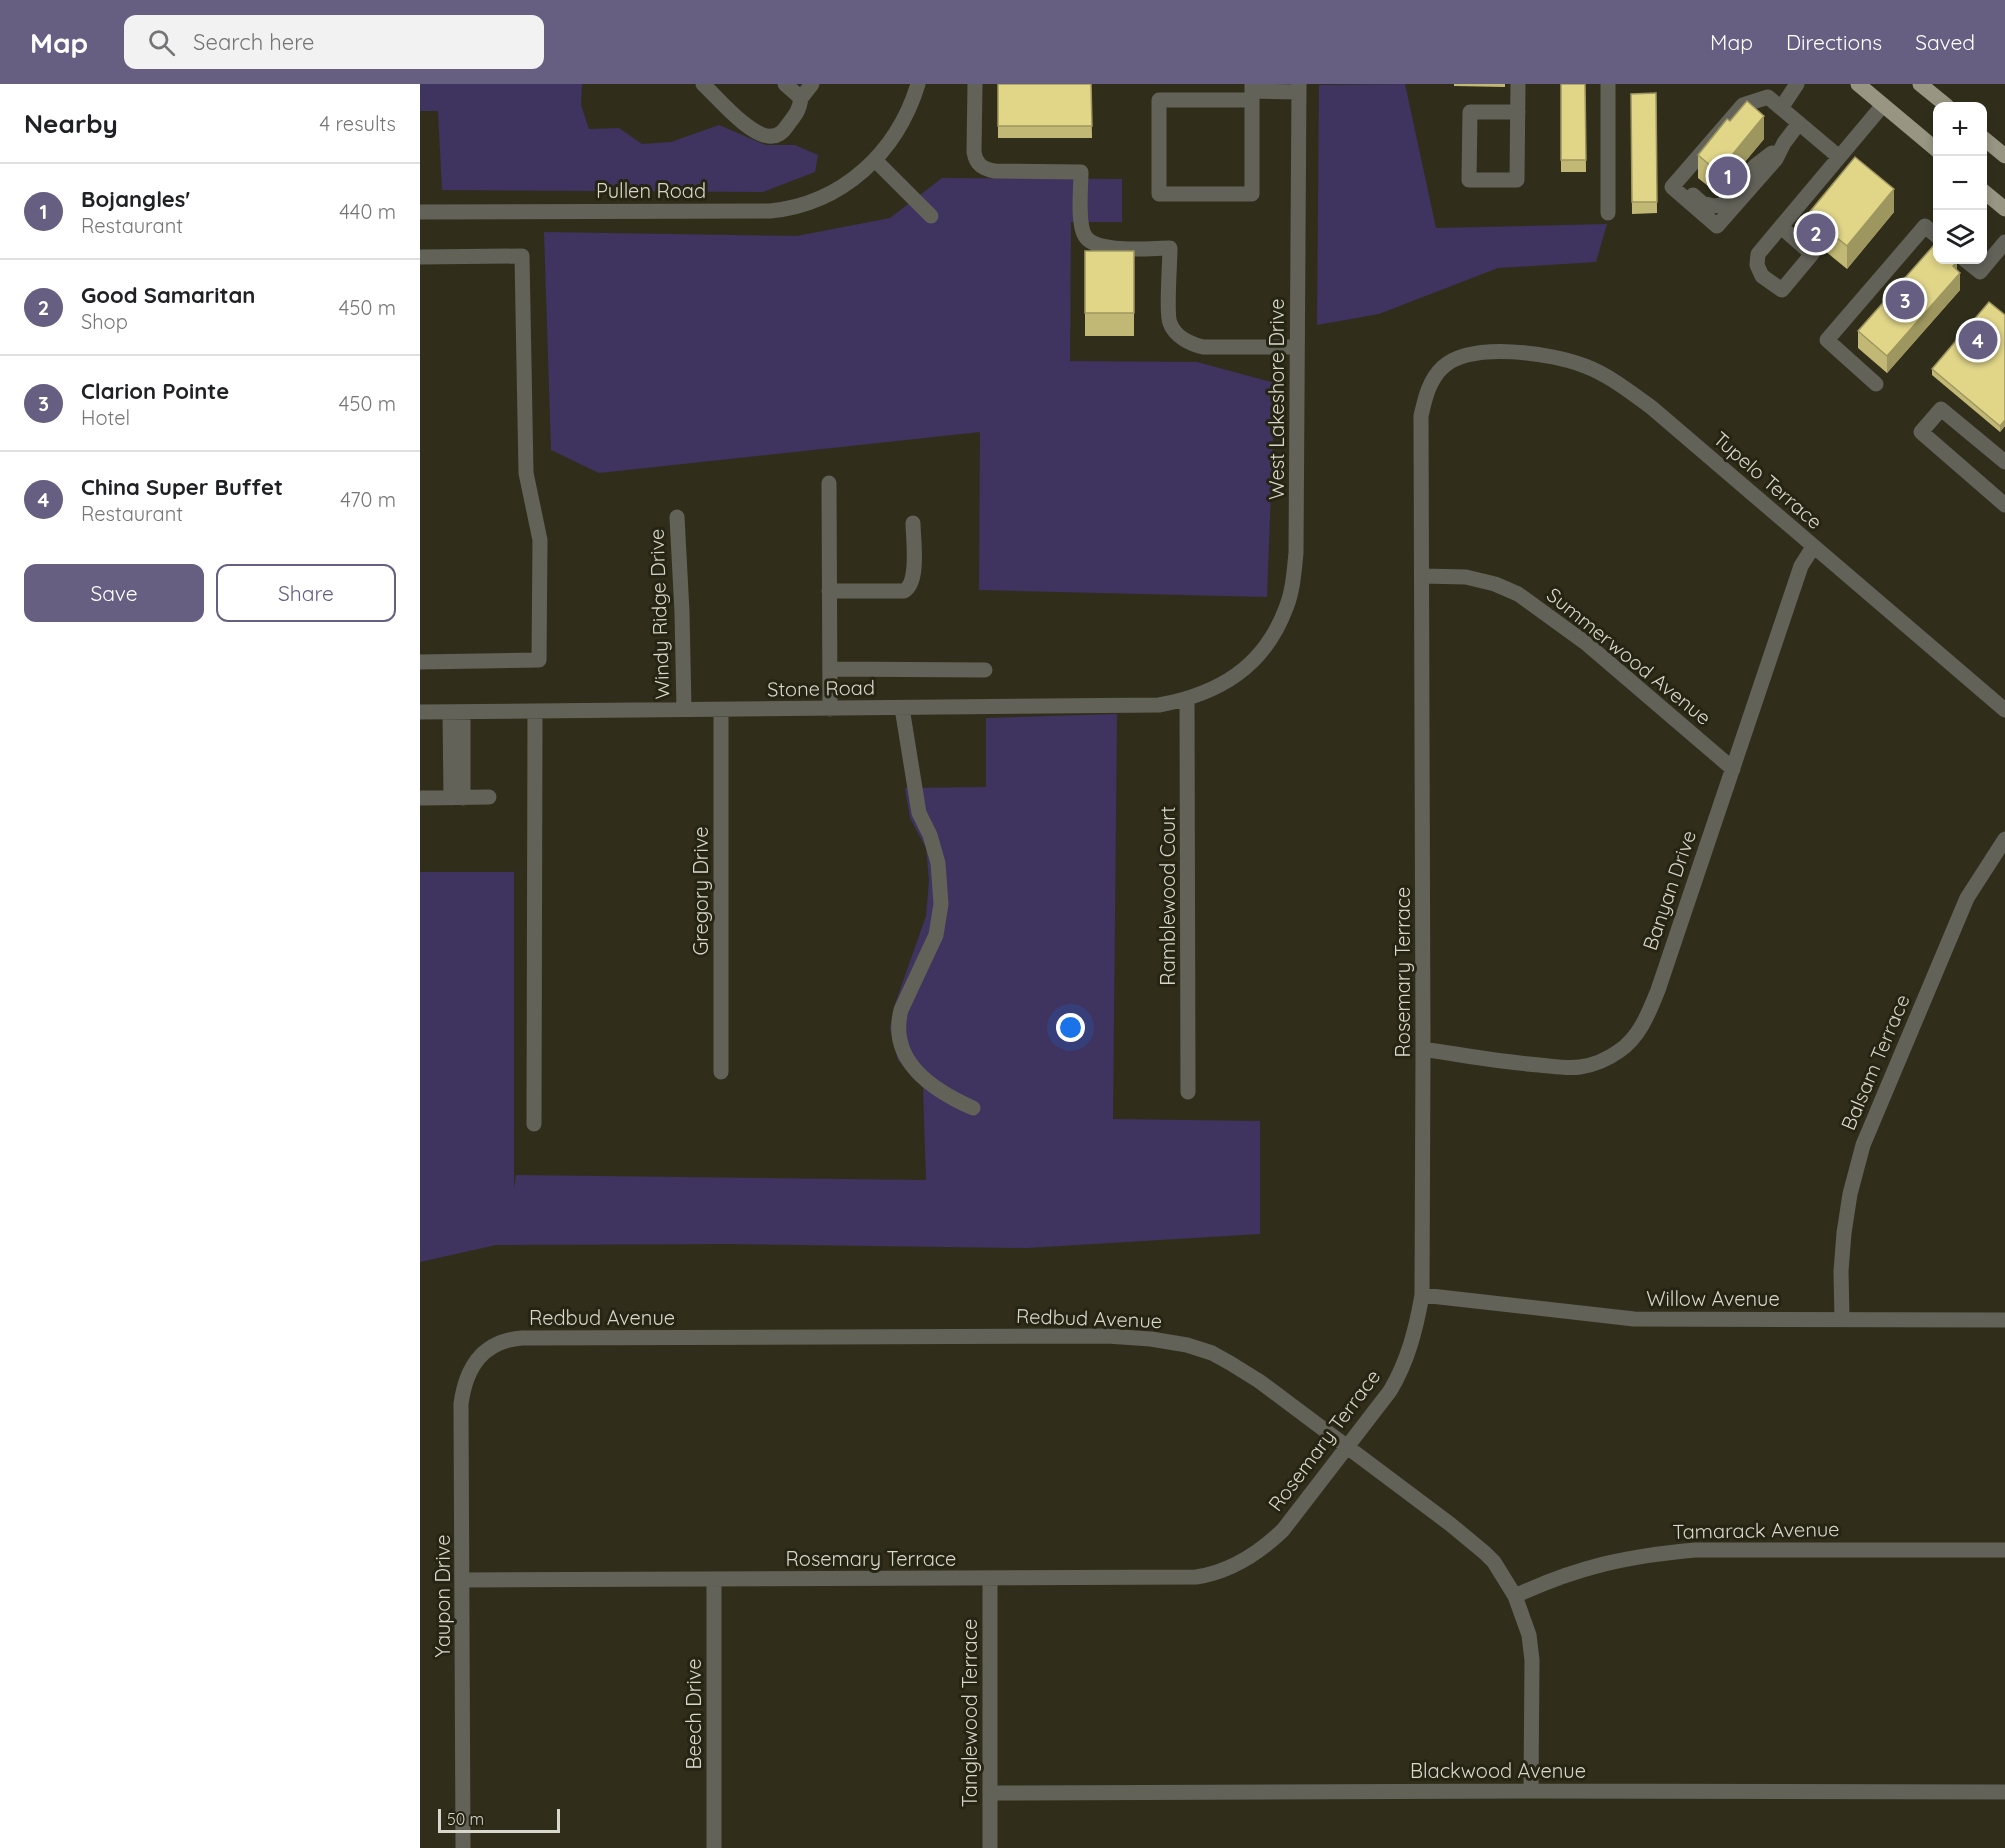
<!DOCTYPE html>
<meta charset="utf-8">
<style>
:root{--surface:#fff;--page:#f2f2f2;--text:#202124;--muted:#757577;--line:#e0e0e0;--accent:#665f82}
body{margin:0;font-family:Quicksand,sans-serif;background:var(--page);color:var(--text)}
.controls{position:absolute;right:18px;top:18px;display:grid;overflow:hidden;border-radius:12px;box-shadow:0 3px 9px #0003}
.controls button{width:54px;height:54px;display:grid;place-items:center;padding:0;border:0;border-bottom:2px solid var(--line);background:var(--surface);color:var(--text);font:30px sans-serif}
.scale{position:absolute;left:18px;bottom:15px;width:122px;box-sizing:border-box;padding-left:6px;border:3px solid #d8d7cc;border-top:0;font-size:16px;line-height:21px;white-space:nowrap;color:#d8d7cc;-webkit-text-stroke:4px #262412;paint-order:stroke}
.you{position:absolute;left:651px;top:944px;width:21px;height:21px;margin:-15px;border:4px solid #fff;border-radius:50%;background:#1a73e8;box-shadow:0 0 0 9px #1a73e833}
.badge{display:grid;place-items:center;width:39px;height:39px;border-radius:50%;background:var(--accent);color:#fff;font-size:20px;font-weight:700}
.pin{position:absolute;translate:-50% -50%;border:3px solid #fff;box-shadow:0 2px 6px #0006}
.list{margin:0;padding:0;list-style:none}
h2{display:flex;justify-content:space-between;align-items:center;height:78px;margin:0;padding:0 24px;font-size:26px}
h2 small{font-size:20px;font-weight:400;color:var(--muted)}
.list li{display:grid;grid-template-columns:39px 1fr auto;gap:18px;align-items:center;box-sizing:border-box;height:96px;padding:0 24px;border-top:2px solid var(--line)}
.list b{display:block;font-size:22px;white-space:nowrap}
.list p{margin:0;font-size:20px;white-space:nowrap;color:var(--muted)}
.list em{font-size:20px;font-style:normal;color:var(--muted)}
.actions{display:flex;gap:12px;padding:18px 24px}
.actions a{flex:1;padding:14px 0;border:2px solid var(--accent);border-radius:12px;text-align:center;font-size:21px;color:var(--accent)}
.actions .main{background:var(--accent);color:#fff}
.icon{flex:none;width:33px;height:33px;fill:none;stroke:currentColor;stroke-width:2;stroke-linecap:round;stroke-linejoin:round}
.map{position:relative;flex:none;width:1585px;height:1764px;overflow:hidden}
header{display:flex;align-items:center;gap:36px;box-sizing:border-box;height:84px;padding:0 30px;background:var(--accent);color:#fff}
header strong{font-size:28px}
nav{display:flex;gap:33px;margin-inline-start:auto;font-size:21px}
.search{width:420px;height:54px;background:var(--page);display:flex;align-items:center;gap:15px;box-sizing:border-box;padding:0 21px;border-radius:12px;color:var(--muted);font-size:22px}
main{display:flex}
aside{flex:1;background:var(--surface)}
.map>svg:first-child{display:block}
.green{fill:#3f335f}
.lines{fill:none;stroke-linecap:round;stroke-linejoin:round}
.minor{stroke:#636259;stroke-width:15}
.major{stroke:#989683;stroke-width:15}
.wall{fill:#c2b875}
.shaded-wall{fill:#9e965f}
.building{fill:#e1d688;stroke:#9e965f;stroke-width:1.5}
.labels{text-anchor:middle;dominant-baseline:central;stroke-width:6;stroke-linejoin:round;paint-order:stroke}
.street-label{font-size:20px;fill:#d8d7cc;stroke:#262412}
</style>
<header>
<strong>Map</strong>
<div class="search"><svg class="icon" aria-label="search" viewBox="0 0 24 24"><circle cx="10" cy="10" r="6"/><path d="M15 15l6 6"/></svg>Search here</div>
<nav><a>Map</a><a>Directions</a><a>Saved</a></nav>
</header>
<main>
<aside>
<h2>Nearby<small>4 results</small></h2>
<ul class="list">
<li><span class="badge">1</span><div><b>Bojangles'</b><p>Restaurant</p></div><em>440 m</em></li>
<li><span class="badge">2</span><div><b>Good Samaritan</b><p>Shop</p></div><em>450 m</em></li>
<li><span class="badge">3</span><div><b>Clarion Pointe</b><p>Hotel</p></div><em>450 m</em></li>
<li><span class="badge">4</span><div><b>China Super Buffet</b><p>Restaurant</p></div><em>470 m</em></li>
</ul>
<div class="actions"><a class="main">Save</a><a>Share</a></div>
</aside>
<div class="map">
<svg width="1585" height="1764" viewBox="0 0 1585 1764">
<rect width="100%" height="100%" fill="#302e1b"/>
<!-- green -->
<path class="green" d="M0,0H162L161,21L169,45L199,44L222,60L251,58L299,41L346,61H375L398,71L395,88L343,108L22,106L18,27H0Z
M985,0L1016,144L1187,140L1176,178L1078,184L959,230L897,241L899,1Z
M522,94L702,95V138H651L650,277L777,278L855,299L847,513L559,506L560,348L179,389L131,366L124,148L377,152L470,134Z
M697,630L693,1035L840,1037V1150L607,1164L309,1160L76,1161L0,1178V788H94V1105L96,1091L506,1096L503,1004L478,976L470,945L475,920L506,832L509,796L506,764L490,734L485,704L566,703V634Z"/>
<g class="lines">
<!-- minor -->
<path class="minor" d="M283,0C297,13 332,55 352,52C359,52 363,48 367,42C375,31 379,28 381,14L365,0
M555,0L554,68C556,80 562,85 575,87L661,88C661,104 657,139 665,152C676,170 730,164 750,164C750,178 746,230 750,239C755,253 771,260 783,263H877
M832,0V110H739V16H832
M832,7L879,8
M381,14L392,0
M1361,24L1377,0
M1098,28H1050L1049,96H1097L1098,0
M1379,39L1364,59L1356,75L1297,142L1252,103L1323,21L1348,13L1419,73
M455,76L511,132
M1273,111L1282,119L1293,122L1302,121L1335,82L1352,69
M0,128L350,127C422,120 477,69 498,0
M1188,129V0
M1361,143L1392,170L1362,206L1342,192L1337,181L1338,170L1463,21
M0,173L102,172L106,389L120,456L119,576L0,578
M1545,176L1560,188L1585,158
M1456,300L1407,256L1505,142L1518,153
M1585,378L1521,325L1501,348L1585,421
M409,399L410,625
M257,433L262,528L264,626
M1002,492L1046,493L1075,500L1098,510L1167,560L1313,685
M409,507H484C500,498 493,455 493,439
M410,585L565,586
M767,615L768,1008
M482,624L499,729L510,751L518,779L521,820L516,851L481,926C468,977 512,1006 553,1024
M0,628L739,621C799,610 844,583 866,524C873,507 874,488 876,469L879,0
M30,628L31,714
M2,714L69,713
M43,714V628
M1003,965C1042,971 1080,978 1119,981C1132,982 1146,985 1160,983C1174,981 1188,975 1199,967C1220,953 1229,928 1238,906L1381,482L1393,463
M301,988V626
M114,1040L115,628
M1002,1211L1214,1235L1585,1236
M1422,1235L1421,1187L1424,1149L1430,1110L1443,1061L1547,814L1585,755
M570,1495V1764
M43,1496L776,1493C810,1488 838,1470 863,1446L970,1307C988,1277 996,1245 1002,1211L1003,965L1001,332C1005,314 1009,296 1023,283C1052,257 1132,269 1165,282C1189,291 1210,308 1231,323L1585,626
M1095,1512C1157,1483 1207,1472 1275,1466H1585
M570,1709L1111,1707L1585,1708
M43,1764L41,1320C46,1283 63,1257 102,1254L687,1252L731,1255L767,1261L792,1269L810,1279L839,1297L1030,1440L1065,1469L1074,1478L1095,1512L1109,1551L1112,1576L1111,1707
M294,1764V1495"/>
<!-- major -->
<path class="major" d="M1438,0L1518,67
M1500,0L1527,22
M1562,53L1585,72
M1562,106L1585,125"/>
</g>
<!-- wall -->
<path class="wall" d="M578,0H671L672,54H578Z
M1034,0H1085V3L1034,2Z
M1141,0H1165L1166,88H1141Z
M1236,9L1237,129L1212,130L1211,10Z
M1344,55L1298,110L1278,94V71Z
M1474,128L1427,185L1388,153V130Z
M665,167H714V252H665Z
M1537,186L1540,206L1467,289L1438,264V247Z
M1585,231V342L1580,348L1512,291V285Z"/>
<!-- shaded-wall -->
<path class="shaded-wall" d="M1344,32V55L1298,110V88Z
M1474,105V128L1427,185V162Z
M1537,178V193L1540,189V206L1467,289V272Z
M1585,336V342L1580,348V342Z"/>
<!-- building -->
<path class="building" d="M578,0H671L672,42H578Z
M1141,0H1165L1166,76H1141Z
M1236,9L1237,118H1212L1211,10Z
M1327,17L1344,32L1298,88L1278,71L1307,35L1310,37Z
M1435,73L1474,105L1427,162L1388,130Z
M1515,160L1518,162V176H1533L1537,178L1533,182L1540,189L1467,272L1438,247Z
M665,167H714V229H665Z
M1569,218L1585,231V336L1580,342L1512,285Z"/>
<g class="labels">
<!-- street labels -->
<g class="street-label">
<text x="231" y="106">Pullen Road</text>
<text transform="translate(856 315) rotate(-90)">West Lakeshore Drive</text>
<text transform="translate(1348 396) rotate(41)">Tupelo Terrace</text>
<text transform="translate(239 530) rotate(-92)">Windy Ridge Drive</text>
<text transform="translate(1209 572) rotate(39)">Summerwood Avenue</text>
<text transform="translate(401 604) rotate(-1)">Stone Road</text>
<text transform="translate(1249 806) rotate(-71)">Banyan Drive</text>
<text transform="translate(280 807) rotate(-90)">Gregory Drive</text>
<text transform="translate(747 812) rotate(-90)">Ramblewood Court</text>
<text transform="translate(982 888) rotate(-90)">Rosemary Terrace</text>
<text transform="translate(1455 978) rotate(-67)">Balsam Terrace</text>
<text x="1293" y="1214">Willow Avenue</text>
<text x="182" y="1233">Redbud Avenue</text>
<text transform="translate(669 1234) rotate(2)">Redbud Avenue</text>
<text transform="translate(904 1356) rotate(-53)">Rosemary Terrace</text>
<text transform="translate(1336 1446) rotate(-1)">Tamarack Avenue</text>
<text x="451" y="1474">Rosemary Terrace</text>
<text transform="translate(22 1512) rotate(-90)">Yaupon Drive</text>
<text transform="translate(549 1629) rotate(-90)">Tanglewood Terrace</text>
<text transform="translate(273 1630) rotate(-90)">Beech Drive</text>
<text x="1078" y="1686">Blackwood Avenue</text>
</g>
</g>
</svg>
<div class="controls">
<button>+</button>
<button>−</button>
<button><svg class="icon" aria-label="layers" viewBox="0 0 24 24"><path d="M12 4l9 5-9 5-9-5zM3 14l9 5 9-5"/></svg></button>
</div>
<div class="scale">50 m</div>
<div class="you"></div>
<div class="pin badge" style="left:1308px;top:92px">1</div>
<div class="pin badge" style="left:1396px;top:149px">2</div>
<div class="pin badge" style="left:1485px;top:216px">3</div>
<div class="pin badge" style="left:1558px;top:256px">4</div>
</div>
</main>
